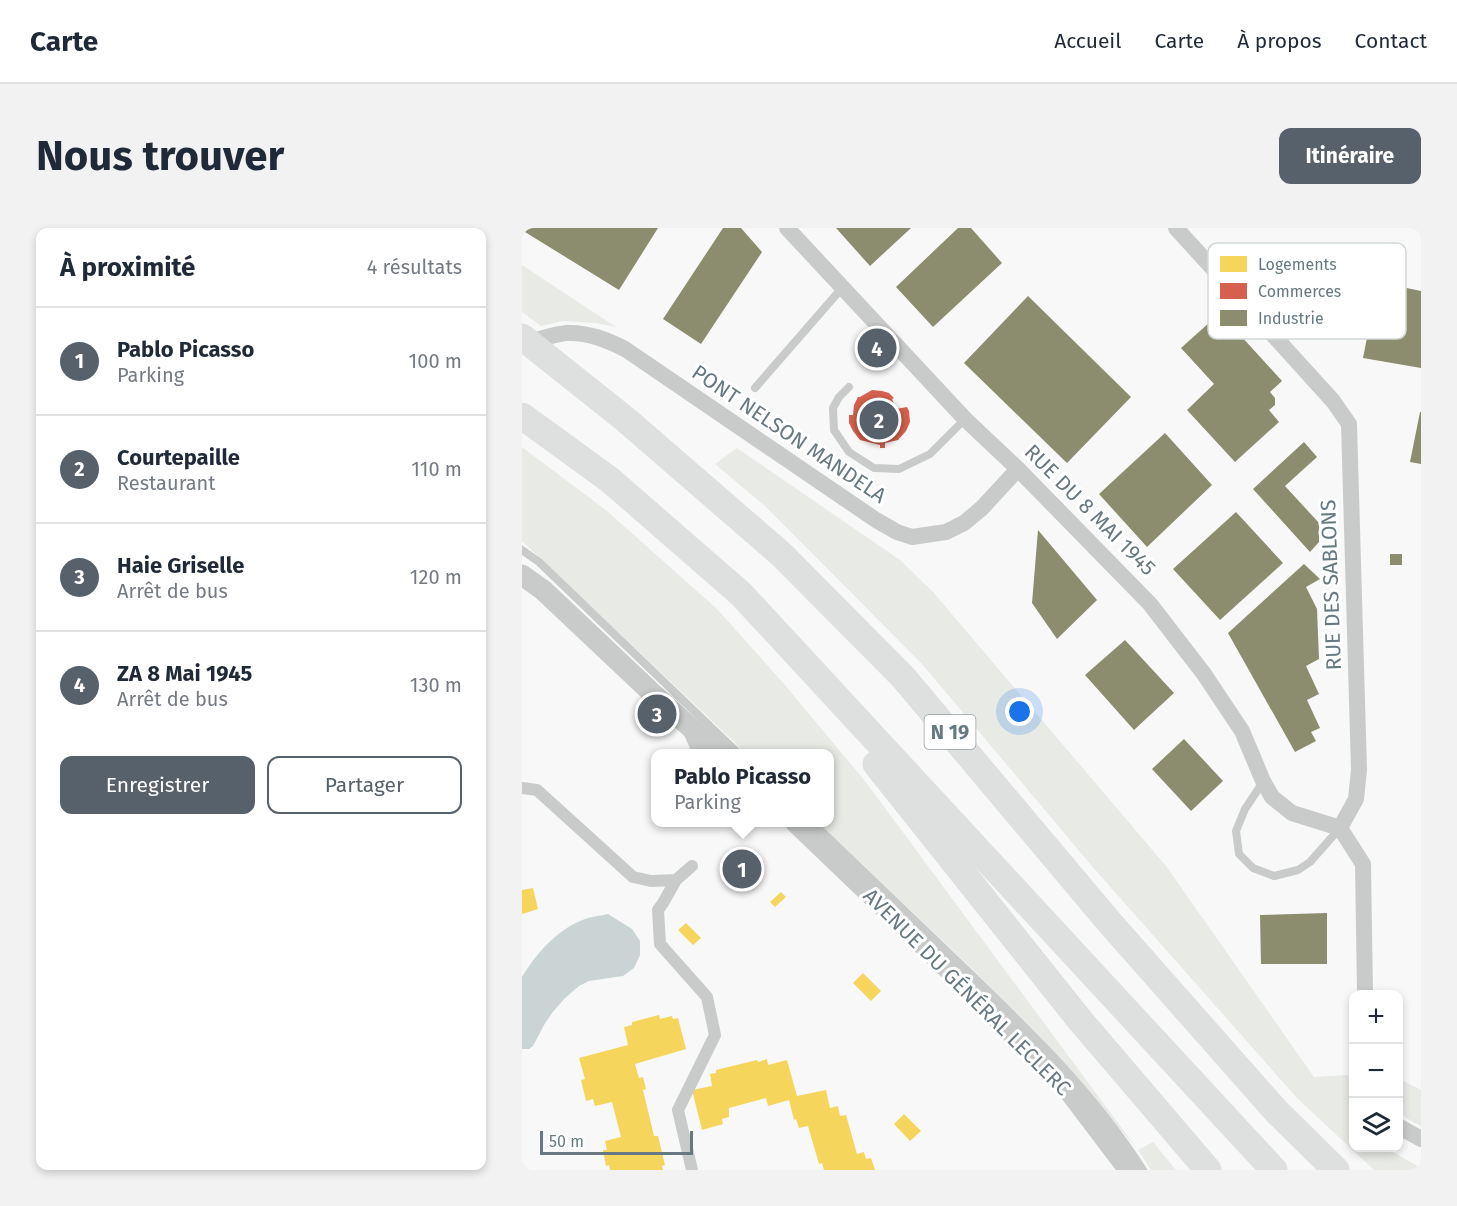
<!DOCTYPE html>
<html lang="fr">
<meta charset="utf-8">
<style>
:root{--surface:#fff;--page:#f2f2f3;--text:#1f2937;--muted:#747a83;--line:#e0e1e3;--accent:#56616b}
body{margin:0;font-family:"Fira Sans",sans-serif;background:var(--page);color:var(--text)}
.controls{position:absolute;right:18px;bottom:18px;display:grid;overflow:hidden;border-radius:12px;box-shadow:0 3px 9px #0003}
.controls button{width:54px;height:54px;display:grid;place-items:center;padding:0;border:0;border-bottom:2px solid var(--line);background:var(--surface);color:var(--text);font:30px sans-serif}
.scale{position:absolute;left:18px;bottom:15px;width:153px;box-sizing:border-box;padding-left:6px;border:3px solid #667980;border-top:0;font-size:16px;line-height:21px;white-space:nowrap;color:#667980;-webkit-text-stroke:4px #fff;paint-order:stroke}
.you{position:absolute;left:498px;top:484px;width:21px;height:21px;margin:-15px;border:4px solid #fff;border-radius:50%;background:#1a73e8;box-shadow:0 0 0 9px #1a73e833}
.badge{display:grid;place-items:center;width:39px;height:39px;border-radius:50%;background:var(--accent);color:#fff;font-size:20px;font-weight:700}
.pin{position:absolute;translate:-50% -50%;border:3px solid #fff;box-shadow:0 2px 6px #0006}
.popup{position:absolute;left:129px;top:521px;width:183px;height:78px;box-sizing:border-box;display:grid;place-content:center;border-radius:12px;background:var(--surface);filter:drop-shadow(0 2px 4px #0005);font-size:20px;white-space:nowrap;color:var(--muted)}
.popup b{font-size:22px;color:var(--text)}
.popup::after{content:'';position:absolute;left:50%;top:100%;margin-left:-12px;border:12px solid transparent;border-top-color:var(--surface)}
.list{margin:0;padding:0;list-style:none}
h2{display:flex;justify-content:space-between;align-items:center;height:78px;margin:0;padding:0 24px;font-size:26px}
h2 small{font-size:20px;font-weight:400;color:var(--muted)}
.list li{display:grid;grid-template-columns:39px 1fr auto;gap:18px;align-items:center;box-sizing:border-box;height:108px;padding:0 24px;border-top:2px solid var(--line)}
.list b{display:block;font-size:22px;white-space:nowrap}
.list p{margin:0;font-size:20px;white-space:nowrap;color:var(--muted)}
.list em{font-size:20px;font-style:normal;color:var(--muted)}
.actions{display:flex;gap:12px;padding:18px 24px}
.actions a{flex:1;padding:14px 0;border:2px solid var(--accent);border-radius:12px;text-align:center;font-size:21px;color:var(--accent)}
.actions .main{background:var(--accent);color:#fff}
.icon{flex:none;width:33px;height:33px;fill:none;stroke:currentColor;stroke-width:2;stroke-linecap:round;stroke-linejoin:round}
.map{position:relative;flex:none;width:899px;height:942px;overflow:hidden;border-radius:12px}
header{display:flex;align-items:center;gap:36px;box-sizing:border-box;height:84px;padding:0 30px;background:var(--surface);border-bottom:2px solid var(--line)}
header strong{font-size:28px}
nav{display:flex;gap:33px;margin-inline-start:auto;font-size:21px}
.intro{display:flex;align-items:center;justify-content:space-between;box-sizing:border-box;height:144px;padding:0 36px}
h1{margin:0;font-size:42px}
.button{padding:15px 27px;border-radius:12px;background:var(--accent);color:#fff;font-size:21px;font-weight:700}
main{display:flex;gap:36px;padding:0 36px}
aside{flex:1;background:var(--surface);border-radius:12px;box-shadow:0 3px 9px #0003}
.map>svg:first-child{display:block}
.green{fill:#e8eae6}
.water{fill:#cad4d5}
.homes{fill:#f6d55c}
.shops{fill:#d6604d}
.industry{fill:#8c8c6e}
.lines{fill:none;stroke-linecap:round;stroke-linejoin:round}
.service{stroke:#c9cbcb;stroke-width:8}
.pedestrian{stroke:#c9cbcb;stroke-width:12}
.minor{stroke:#c9cbcb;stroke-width:16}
.tertiary{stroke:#c9cbcb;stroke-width:21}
.trunk{stroke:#dedfdf;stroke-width:27}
.labels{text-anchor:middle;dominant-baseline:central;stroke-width:6;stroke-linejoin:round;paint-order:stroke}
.shield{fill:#fff;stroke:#94a1a6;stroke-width:1.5}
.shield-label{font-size:20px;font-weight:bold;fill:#667980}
.street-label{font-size:21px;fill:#667980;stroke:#fff}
.key{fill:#fff;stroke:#d1d7d9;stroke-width:1.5}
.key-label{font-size:16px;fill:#667980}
</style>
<header>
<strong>Carte</strong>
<nav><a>Accueil</a><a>Carte</a><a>À propos</a><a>Contact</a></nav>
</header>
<div class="intro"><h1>Nous trouver</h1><a class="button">Itinéraire</a></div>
<main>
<aside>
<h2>À proximité<small>4 résultats</small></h2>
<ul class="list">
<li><span class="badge">1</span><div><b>Pablo Picasso</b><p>Parking</p></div><em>100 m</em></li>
<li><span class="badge">2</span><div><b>Courtepaille</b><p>Restaurant</p></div><em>110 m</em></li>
<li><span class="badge">3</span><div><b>Haie Griselle</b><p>Arrêt de bus</p></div><em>120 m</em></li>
<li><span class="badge">4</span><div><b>ZA 8 Mai 1945</b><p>Arrêt de bus</p></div><em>130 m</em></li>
</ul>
<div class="actions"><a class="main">Enregistrer</a><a>Partager</a></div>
</aside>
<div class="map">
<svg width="899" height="942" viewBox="0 0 899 942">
<rect width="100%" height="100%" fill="#f8f8f8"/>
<!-- green -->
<path class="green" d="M0,37L85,93L94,99L74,95L41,93L19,98L0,84Z
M0,219L85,283L195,381L262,456L343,553L616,922L631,914L654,942H629L616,922L516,806L443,734L297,595L307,594V526L224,525L0,313Z
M215,220L378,332L411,364L644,638L792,849L826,847L831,880L832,920H864L899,940V942H852L775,870L569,637L401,437L243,278L193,236Z
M877,851L899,862V898C871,885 876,879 877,851Z"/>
<!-- water -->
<path class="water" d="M86,686L110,701L118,713V727L112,740L101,748L67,753L57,758L43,770L30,785L22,797L11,818L7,821H0V749C14,726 33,704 58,693C66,689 77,688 86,686Z"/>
<!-- homes -->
<path class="homes" d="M11,660L16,681L0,686V662Z
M259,664L264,669L253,679L248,674Z
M164,695L179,710L171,717L156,702Z
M341,745L359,763L349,773L331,755Z
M137,787L138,791L150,788L151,791L156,790L164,821L113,836L117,850L121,849L124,861L121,862L132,908H136L143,937L140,938L141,942H88L87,937L84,938L81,922H85L83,913L99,909L90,874L73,878L71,871L64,873L59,852L63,851L57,830L106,817L102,799L110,797V794Z
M245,831L246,837L265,832L275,868L304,862L308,880L316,878L318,888L324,887L335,926L342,924L344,931L349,930L353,942H302L300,935L297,936L286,898L277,900L274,891L272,892L267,872L246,878L244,870L207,880V889L200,891L201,896L180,902L170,862L190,858L188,846L194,845V842L235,832L236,834Z
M382,886L399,903L388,913L372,896Z"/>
<!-- shops -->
<path class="shops" d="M350,162L360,163L367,165L372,170L370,171L374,181L385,179L387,183L388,194L384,203L376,212L363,215V220H358V217L338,212L331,203L327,195V187H331L332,177L336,169H338Z"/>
<!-- industry -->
<path class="industry" d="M6,0H136L97,62L3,4Z
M201,0H219L240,24L179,116L141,91Z
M314,0H389L348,38Z
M436,0H449L480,35L411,99L374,59Z
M856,54L899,63V140L841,130Z
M506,68L609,169L545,235L442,135Z
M698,85L760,153L748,164L753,170V177L747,182L757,194L713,234L665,182L692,156L659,120Z
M898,184H899V236L888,234Z
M643,205L690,257L625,319L577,266Z
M782,214L795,229L763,258L797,295V314L788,324L731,261Z
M714,284L761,335L698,392L651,341Z
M516,302L575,372L535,411L510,375Z
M868,326H880V337H868Z
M782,336L798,351L784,359L795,381L797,431L784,438L797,466L785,472L798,500L789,504L794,513L773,524L706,405Z
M603,412L652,465L612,502L563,447Z
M662,511L701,553L669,583L630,541Z
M805,685V736H739L738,687Z"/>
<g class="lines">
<!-- service -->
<path class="service" d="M327,159L317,169L311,180L312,202L327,224L352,240L377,241L408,226L443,191
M233,160L320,60
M0,322L17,334L217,526
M166,506L175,526
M741,554L723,581L714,603L717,626L731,640L752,648L776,642L788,634L818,600
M290,594C338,640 386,686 434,732C502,797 571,863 621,942"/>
<!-- pedestrian -->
<path class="pedestrian" d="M0,560L15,562L111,649L129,653L154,652
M170,942L156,882L193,807L185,769L138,716L136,682L141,675L154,652L170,638"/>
<!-- minor -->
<path class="minor" d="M265,0L443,191L496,241L628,376L682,446L720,503L741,553L750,569L770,585L818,600
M654,0L811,173L827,196L837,542L834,571L818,600
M3,115C17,112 31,106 45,105C66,104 85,112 103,121L354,292L375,304L390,309L424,304L442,295L460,280L496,241
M818,600L841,636L843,766
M876,898L899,911"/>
<!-- tertiary -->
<path class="tertiary" d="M0,347L21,362L128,463L198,526
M273,594L442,756L547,863L607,942"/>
<!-- trunk -->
<path class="trunk" d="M0,109L103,191L260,327L381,449L588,695L755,884L814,942
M0,188L88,252L219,366L752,942
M354,536L557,791L686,942"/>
</g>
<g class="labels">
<!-- shield labels -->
<rect class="shield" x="402.5" y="487" width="51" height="34" rx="4.5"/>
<g class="shield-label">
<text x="428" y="504">N 19</text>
</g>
<!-- street labels -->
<g class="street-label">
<text transform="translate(267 206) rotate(34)">PONT NELSON MANDELA</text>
<text transform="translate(568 282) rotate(45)">RUE DU 8 MAI 1945</text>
<text transform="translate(809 357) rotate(-92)">RUE DES SABLONS</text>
<text transform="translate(445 764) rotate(45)">AVENUE DU GÉNÉRAL LECLERC</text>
</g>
</g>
<!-- legend -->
<rect x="686" y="15" width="198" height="96" rx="9" class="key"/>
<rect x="698" y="28" width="27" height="16" fill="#f6d55c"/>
<rect x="698" y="55" width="27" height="16" fill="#d6604d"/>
<rect x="698" y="82" width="27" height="16" fill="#8c8c6e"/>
<g class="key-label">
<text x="736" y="42">Logements</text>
<text x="736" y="69">Commerces</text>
<text x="736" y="96">Industrie</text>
</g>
</svg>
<div class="controls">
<button>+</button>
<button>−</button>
<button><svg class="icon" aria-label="layers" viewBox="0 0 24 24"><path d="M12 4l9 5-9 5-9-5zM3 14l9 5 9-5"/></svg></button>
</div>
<div class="scale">50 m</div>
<div class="you"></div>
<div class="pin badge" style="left:220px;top:641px">1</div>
<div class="popup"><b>Pablo Picasso</b>Parking</div>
<div class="pin badge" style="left:357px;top:192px">2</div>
<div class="pin badge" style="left:135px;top:486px">3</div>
<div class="pin badge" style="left:355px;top:120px">4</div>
</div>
</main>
